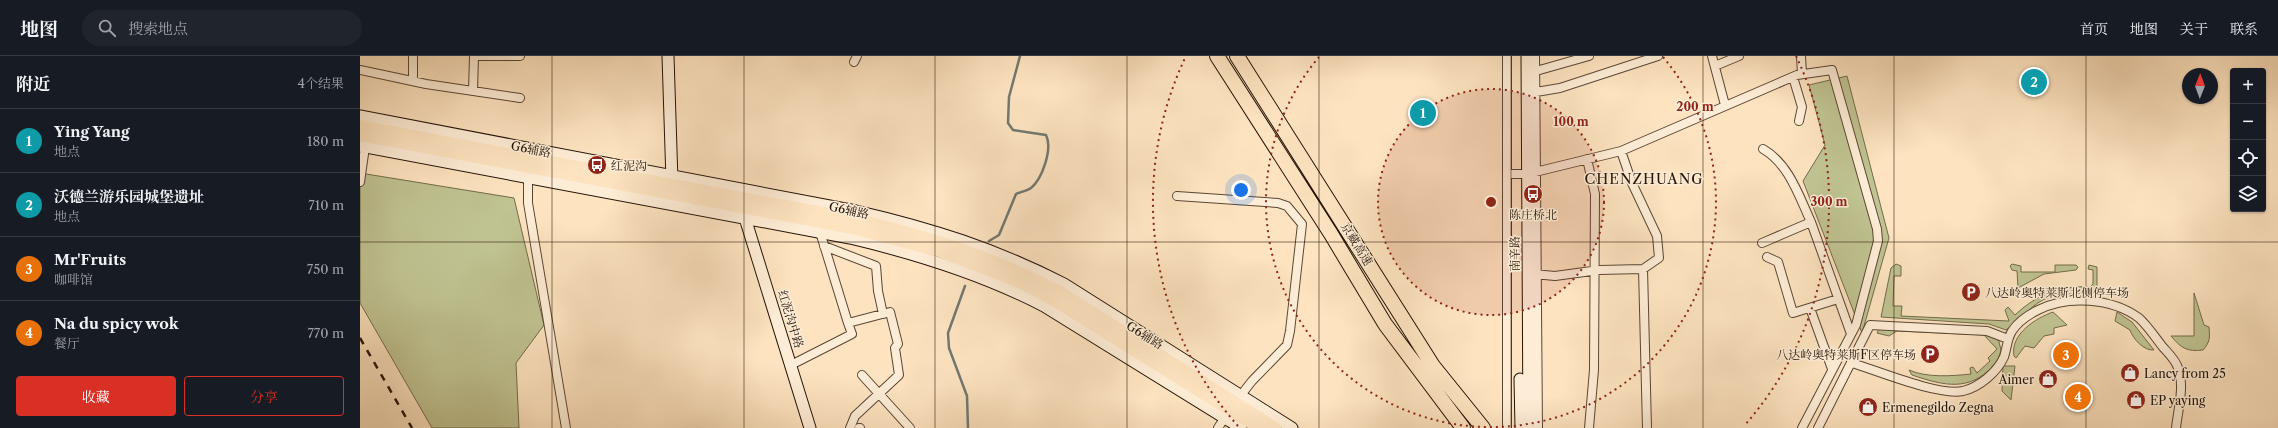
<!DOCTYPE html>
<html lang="zh">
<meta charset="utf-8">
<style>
:root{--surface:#171b24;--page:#20242c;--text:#f1f3f6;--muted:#9ea1a6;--line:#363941;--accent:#d93025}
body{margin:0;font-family:"Libre Caslon Text","Noto Serif SC",serif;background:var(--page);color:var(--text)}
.controls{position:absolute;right:12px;top:12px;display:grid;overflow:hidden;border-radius:4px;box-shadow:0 1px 3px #0004}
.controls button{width:36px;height:36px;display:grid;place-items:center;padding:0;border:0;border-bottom:1px solid var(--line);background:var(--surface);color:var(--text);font:20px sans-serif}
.compass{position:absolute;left:1822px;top:12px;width:36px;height:36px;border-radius:50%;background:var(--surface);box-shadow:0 1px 3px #0004;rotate:1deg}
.you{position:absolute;left:881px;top:134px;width:14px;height:14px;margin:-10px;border:3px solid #fff;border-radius:50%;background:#1a73e8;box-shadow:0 0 0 6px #1a73e833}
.badge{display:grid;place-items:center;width:26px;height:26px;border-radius:50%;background:var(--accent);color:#fff;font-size:13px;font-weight:700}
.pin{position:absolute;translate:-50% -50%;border:2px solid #fff;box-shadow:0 1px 4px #0006}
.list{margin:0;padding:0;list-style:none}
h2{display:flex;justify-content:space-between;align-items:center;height:52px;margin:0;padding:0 16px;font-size:17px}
h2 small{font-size:13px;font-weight:400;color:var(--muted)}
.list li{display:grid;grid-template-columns:26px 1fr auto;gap:12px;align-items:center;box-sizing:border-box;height:64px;padding:0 16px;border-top:1px solid var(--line)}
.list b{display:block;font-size:15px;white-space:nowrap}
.list p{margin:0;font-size:13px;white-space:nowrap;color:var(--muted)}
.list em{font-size:13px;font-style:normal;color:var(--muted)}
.actions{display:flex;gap:8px;padding:12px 16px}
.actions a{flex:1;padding:9px 0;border:1px solid var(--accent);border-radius:4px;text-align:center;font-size:14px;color:var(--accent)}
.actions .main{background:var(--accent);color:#fff}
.icon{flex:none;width:22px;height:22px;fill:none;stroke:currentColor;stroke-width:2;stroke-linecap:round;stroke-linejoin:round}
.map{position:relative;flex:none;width:1918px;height:372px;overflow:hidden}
header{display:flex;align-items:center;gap:24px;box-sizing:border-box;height:56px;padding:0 20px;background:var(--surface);border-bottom:1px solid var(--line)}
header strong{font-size:19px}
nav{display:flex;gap:22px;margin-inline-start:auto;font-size:14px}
.search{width:280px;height:36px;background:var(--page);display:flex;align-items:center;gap:10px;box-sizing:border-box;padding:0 14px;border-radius:22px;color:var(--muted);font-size:15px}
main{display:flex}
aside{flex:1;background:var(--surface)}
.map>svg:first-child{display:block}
.green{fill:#c0c392;stroke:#726b4c}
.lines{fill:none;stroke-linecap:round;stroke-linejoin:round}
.stream{stroke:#707972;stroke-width:2.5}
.street-casing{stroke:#5a4734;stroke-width:10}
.secondary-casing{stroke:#241306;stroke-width:13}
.primary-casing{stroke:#241306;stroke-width:14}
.highway-casing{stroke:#241306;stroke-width:16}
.street{stroke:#feedd6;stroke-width:8}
.secondary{stroke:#feedd6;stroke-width:11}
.primary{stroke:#fde3c0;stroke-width:12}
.highway{stroke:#fde3c0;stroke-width:14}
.rail{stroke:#241306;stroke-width:2.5;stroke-dasharray:7 7;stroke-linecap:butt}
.grid{fill:none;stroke:#241306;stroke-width:1;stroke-opacity:0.55}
.ring{fill:none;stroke:#8f2418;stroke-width:2;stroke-dasharray:2 4}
.labels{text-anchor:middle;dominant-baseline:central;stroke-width:3;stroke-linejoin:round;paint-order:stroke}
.street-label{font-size:12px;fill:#241306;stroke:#feedd6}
.poi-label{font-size:12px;fill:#241306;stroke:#feedd6;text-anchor:start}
.quarter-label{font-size:14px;letter-spacing:1px;fill:#241306;stroke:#feedd6}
.centre{fill:#8f2418;stroke:#feedd6;stroke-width:2}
.ring-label{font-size:12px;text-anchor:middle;font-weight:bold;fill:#8f2418;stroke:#feedd6;stroke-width:3;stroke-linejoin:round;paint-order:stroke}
</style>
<header>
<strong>地图</strong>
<div class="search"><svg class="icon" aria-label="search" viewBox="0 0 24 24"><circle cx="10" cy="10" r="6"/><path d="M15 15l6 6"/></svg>搜索地点</div>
<nav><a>首页</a><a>地图</a><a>关于</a><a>联系</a></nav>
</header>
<main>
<aside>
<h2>附近<small>4个结果</small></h2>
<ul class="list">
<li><span class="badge" style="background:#0f9aa8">1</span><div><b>Ying Yang</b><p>地点</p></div><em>180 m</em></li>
<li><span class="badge" style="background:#0f9aa8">2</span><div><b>沃德兰游乐园城堡遗址</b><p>地点</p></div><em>710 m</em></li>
<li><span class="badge" style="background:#e8710a">3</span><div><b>Mr'Fruits</b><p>咖啡馆</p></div><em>750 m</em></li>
<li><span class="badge" style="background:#e8710a">4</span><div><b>Na du spicy wok</b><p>餐厅</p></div><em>770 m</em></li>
</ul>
<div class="actions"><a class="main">收藏</a><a>分享</a></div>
</aside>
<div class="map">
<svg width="1918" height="372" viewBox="0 0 1918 372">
<rect width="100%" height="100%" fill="#fde3c0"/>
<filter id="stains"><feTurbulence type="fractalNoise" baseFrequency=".005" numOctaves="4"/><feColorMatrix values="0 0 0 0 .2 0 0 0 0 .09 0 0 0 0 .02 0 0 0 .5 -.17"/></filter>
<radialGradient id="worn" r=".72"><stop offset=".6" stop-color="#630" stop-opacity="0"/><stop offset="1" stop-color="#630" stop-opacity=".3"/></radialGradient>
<!-- green -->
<path class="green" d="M1487,20L1529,182L1502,277L1443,125L1465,89L1449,29Z
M0,117L154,142L184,269L156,307L159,372H72L0,247Z
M1536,208L1541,210V220H1534L1533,250H1542L1541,260L1649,265L1645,254L1648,251L1655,259C1676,239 1700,229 1730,231L1733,228V214L1728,213L1729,209L1737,211V231C1731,240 1702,237 1690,241C1671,247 1662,264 1646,274L1629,268L1521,261L1531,212Z
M1652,208L1661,210V216H1695V209H1716L1718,211L1716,214L1684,218L1658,232L1657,215L1652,214L1650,210Z
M1834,237L1844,269L1849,271C1850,282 1850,286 1843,294C1827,296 1821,292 1811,280H1834Z
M1693,256L1707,269L1694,272V278L1684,280L1674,292L1665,290L1656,302L1654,300C1650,278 1676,262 1693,256Z
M1757,256L1772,266L1794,294C1784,295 1773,283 1770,274L1755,265Z
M1519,273L1627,278L1638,282L1641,294C1639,303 1635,308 1628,315C1605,336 1579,328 1552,319L1549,314C1567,322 1592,320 1611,318L1610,312L1613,311L1617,317L1630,305L1628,302L1637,293L1624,279L1537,275L1529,280L1517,277Z
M1643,310H1655L1651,344L1642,335Z"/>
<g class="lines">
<!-- stream -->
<path class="stream" d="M629,185L639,179L656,138C660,136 667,135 671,132C682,123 693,93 686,79L653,74L648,67L649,41L660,0
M605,230L588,277L589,292L607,340L608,372"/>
<defs>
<path id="street" d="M1147,0V372
M1175,0L1178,372
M1352,0L1365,49
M1441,0L1442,18
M494,6L497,0
M1355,10L1379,0
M0,14L66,28L160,42
M1176,15L1229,0
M1433,21L1442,51L1439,65
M53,25V0
M113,35L114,0H160
M1176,36L1200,32L1298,0
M1261,95L1272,127L1297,180L1299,202L1283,213L1287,372
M1227,103L1235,138L1234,314L1229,372
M1147,118H1167L1261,95L1437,19L1472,14L1517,173L1518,185L1496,269L1442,372
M168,122V147L206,372
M0,126L5,91
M817,140L918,147L927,150L942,168L930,275L927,289L892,325L877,344
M1451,166L1491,278
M460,176L488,267L530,256L538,288L535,292L539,319L495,360L490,372
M1402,187L1451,166C1439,140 1429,108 1403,93
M464,190L516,210L518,235L523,258
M1407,201L1418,206L1433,257L1478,243
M1174,218L1195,220L1239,214L1283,213
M1450,252L1472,313
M1492,307C1518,315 1578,340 1603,335C1620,331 1637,316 1644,301C1647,292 1647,283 1652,275C1658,266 1668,259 1678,254C1708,239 1752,242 1779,262C1787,269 1795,281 1802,290C1807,296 1816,304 1818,312C1825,330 1818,353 1816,372
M431,309L492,278L488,267
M502,319L550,372
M499,372H500
M858,372L867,358
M1458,372L1510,269L1627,275L1648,283"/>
<path id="secondary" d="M308,0L312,125
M1167,0L1169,372
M0,60L496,155C570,172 636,193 704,228L932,372
M0,90L490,182C558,198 622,218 684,250L881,372
M385,162L450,372
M1160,323L1161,372"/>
<path id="primary" d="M0,70L494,163C570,181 630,200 700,236L915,372
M0,79L492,172L579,195L659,226L695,245L899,372"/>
<path id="highway" d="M857,0L971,178L1025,268L1103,372
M877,0L1073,310L1123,372"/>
</defs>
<!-- street casing -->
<use href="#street" class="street-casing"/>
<!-- secondary casing -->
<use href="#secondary" class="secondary-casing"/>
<!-- primary casing -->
<use href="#primary" class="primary-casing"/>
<!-- highway casing -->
<use href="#highway" class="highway-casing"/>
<!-- street -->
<use href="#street" class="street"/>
<!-- secondary -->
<use href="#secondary" class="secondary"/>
<!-- primary -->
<use href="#primary" class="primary"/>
<!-- highway -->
<use href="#highway" class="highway"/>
<!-- rail -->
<path class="rail" d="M0,282L52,372"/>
</g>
<!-- grid -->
<path class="grid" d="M192,0V372M384,0V372M575,0V372M767,0V372M959,0V372M1151,0V372M1343,0V372M1534,0V372M1726,0V372M0,186H1918"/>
<!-- distance rings -->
<circle cx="1131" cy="146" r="113" fill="#8f2418" fill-opacity=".12"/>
<g class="ring">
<circle cx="1131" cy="146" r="113"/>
<path d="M1303 1A225 225 0 1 1 959 1"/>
<path d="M878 370A338 338 0 0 1 826 0M1436 0A338 338 0 0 1 1384 370"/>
</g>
<!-- icons -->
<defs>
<symbol id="bus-disc" viewBox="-11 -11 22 22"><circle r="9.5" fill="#8f2418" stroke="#feedd6"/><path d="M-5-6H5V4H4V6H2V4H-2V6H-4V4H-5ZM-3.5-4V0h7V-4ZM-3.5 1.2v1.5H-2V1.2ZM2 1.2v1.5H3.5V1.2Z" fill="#fff"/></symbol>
<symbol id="parking-disc" viewBox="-11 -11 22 22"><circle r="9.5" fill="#8f2418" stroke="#feedd6"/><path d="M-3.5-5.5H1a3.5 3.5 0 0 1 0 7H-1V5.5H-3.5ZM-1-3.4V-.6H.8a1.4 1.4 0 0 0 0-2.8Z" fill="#fff"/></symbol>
<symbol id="shop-disc" viewBox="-11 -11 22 22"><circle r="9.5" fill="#8f2418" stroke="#feedd6"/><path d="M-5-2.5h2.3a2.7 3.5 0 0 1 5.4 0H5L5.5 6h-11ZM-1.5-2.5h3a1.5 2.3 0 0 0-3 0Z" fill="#fff"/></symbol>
</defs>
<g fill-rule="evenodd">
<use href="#bus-disc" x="226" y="98" width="22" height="22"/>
<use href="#bus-disc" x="1162" y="127" width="22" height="22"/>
<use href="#parking-disc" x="1600" y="225" width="22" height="22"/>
<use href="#parking-disc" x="1559" y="287" width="22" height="22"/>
<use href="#shop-disc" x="1759" y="306" width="22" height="22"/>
<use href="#shop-disc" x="1677" y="312" width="22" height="22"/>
<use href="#shop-disc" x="1765" y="333" width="22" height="22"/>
<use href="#shop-disc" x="1497" y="340" width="22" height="22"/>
</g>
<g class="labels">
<!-- street labels -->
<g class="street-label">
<text transform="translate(171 93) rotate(11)">G6辅路</text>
<text transform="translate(489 154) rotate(12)">G6辅路</text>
<text transform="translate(997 188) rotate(58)">京藏高速</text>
<text transform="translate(1154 198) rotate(-90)">南辛路</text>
<text transform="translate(431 263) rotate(73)">红泥沟中路</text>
<text transform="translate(785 279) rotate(32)">G6辅路</text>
</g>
<!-- poi labels -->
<g class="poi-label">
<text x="251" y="109">红泥沟</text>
<text x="1173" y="158" text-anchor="middle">陈庄桥北</text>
<text x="1625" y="236">八达岭奥特莱斯北侧停车场</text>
<text x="1556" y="298" text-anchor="end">八达岭奥特莱斯F区停车场</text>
<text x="1784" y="317">Lancy from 25</text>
<text x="1674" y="323" text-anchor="end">Aimer</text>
<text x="1790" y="344">EP yaying</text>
<text x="1522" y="351">Ermenegildo Zegna</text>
</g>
<!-- quarter labels -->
<g class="quarter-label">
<text x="1284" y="123">CHENZHUANG</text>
</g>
</g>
<circle cx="1131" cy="146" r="6" class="centre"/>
<g class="ring-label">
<text x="1335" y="55">200 m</text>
<text x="1211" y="70">100 m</text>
<text x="1469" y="150">300 m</text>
</g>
<rect width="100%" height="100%" filter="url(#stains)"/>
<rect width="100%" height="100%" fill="url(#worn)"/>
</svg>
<div class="controls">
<button>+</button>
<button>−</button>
<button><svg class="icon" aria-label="locate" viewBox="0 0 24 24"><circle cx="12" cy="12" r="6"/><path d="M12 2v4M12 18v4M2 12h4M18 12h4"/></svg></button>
<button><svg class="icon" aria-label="layers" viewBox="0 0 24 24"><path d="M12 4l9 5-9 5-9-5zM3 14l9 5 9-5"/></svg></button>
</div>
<svg class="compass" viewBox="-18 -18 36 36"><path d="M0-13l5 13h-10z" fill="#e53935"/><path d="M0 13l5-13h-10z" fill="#9ea1a6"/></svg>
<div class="you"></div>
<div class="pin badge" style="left:1063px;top:57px;background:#0f9aa8">1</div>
<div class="pin badge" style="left:1674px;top:26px;background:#0f9aa8">2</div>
<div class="pin badge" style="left:1706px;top:299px;background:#e8710a">3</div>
<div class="pin badge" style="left:1718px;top:341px;background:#e8710a">4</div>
</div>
</main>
